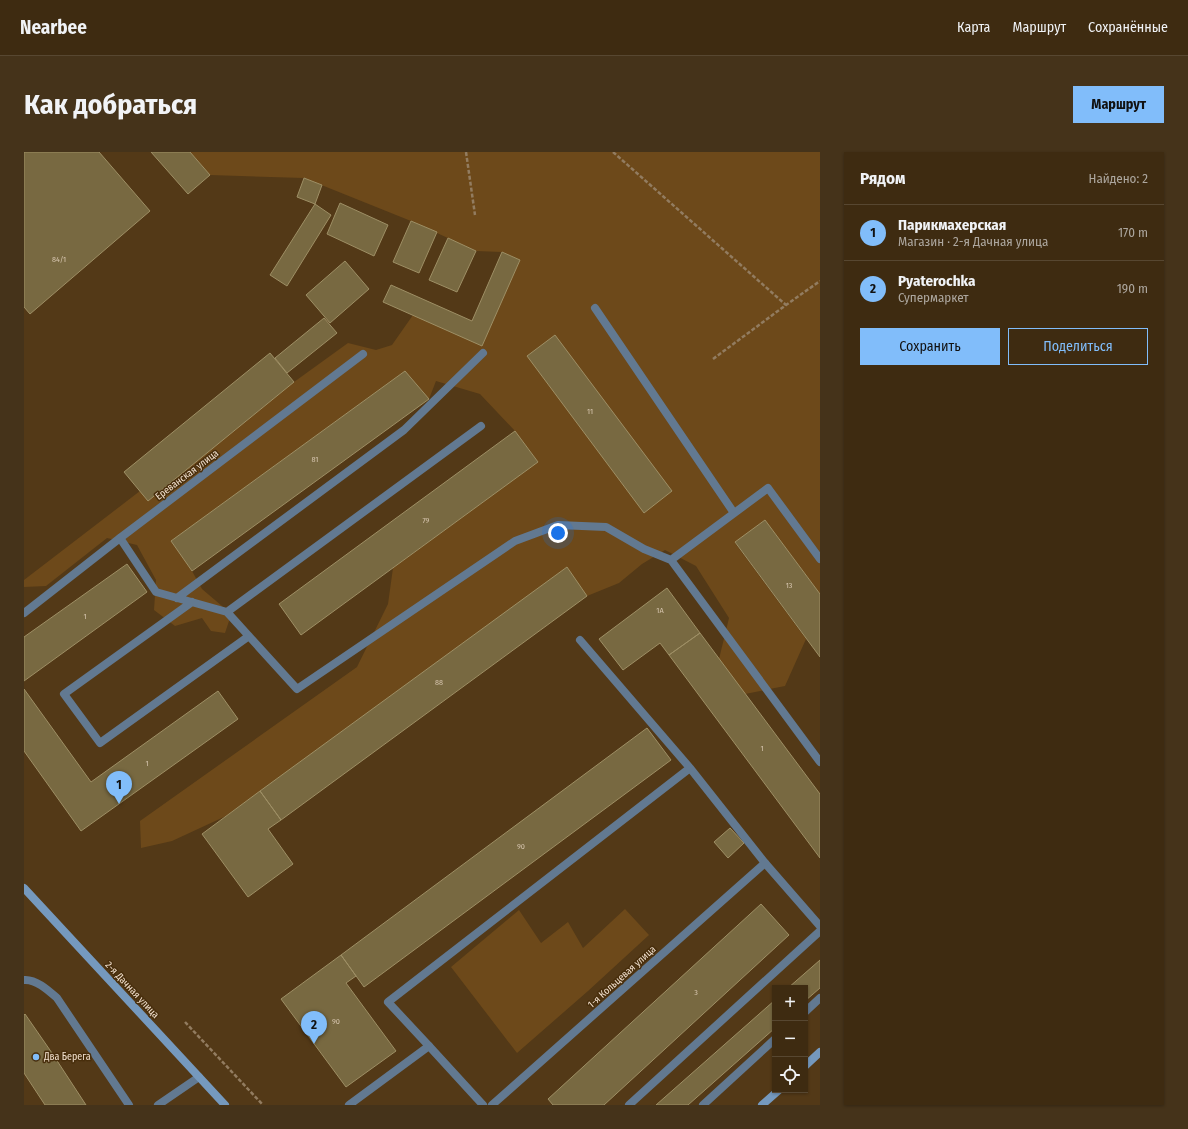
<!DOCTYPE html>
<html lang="ru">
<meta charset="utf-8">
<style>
:root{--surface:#3e2b11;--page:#45331a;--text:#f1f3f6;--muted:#ada79f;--line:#574731;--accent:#81bdfa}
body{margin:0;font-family:"Fira Sans Condensed",sans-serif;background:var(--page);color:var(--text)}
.controls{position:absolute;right:12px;bottom:12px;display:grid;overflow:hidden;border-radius:0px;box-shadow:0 1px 3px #0004}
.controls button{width:36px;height:36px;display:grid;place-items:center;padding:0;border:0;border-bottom:1px solid var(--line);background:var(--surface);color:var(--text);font:20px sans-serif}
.you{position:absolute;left:534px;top:381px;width:14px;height:14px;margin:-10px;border:3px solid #fff;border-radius:50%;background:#1a73e8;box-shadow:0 0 0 6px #1a73e833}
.badge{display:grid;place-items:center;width:26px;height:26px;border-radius:50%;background:var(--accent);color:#111;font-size:13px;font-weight:700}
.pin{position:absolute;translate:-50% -33px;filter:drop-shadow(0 1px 2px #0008)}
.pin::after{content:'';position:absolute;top:21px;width:14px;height:12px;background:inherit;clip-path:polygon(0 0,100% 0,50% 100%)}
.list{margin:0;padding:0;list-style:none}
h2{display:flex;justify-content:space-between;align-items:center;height:52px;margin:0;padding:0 16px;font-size:17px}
h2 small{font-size:13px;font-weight:400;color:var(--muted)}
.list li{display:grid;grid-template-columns:26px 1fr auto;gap:12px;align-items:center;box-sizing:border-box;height:56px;padding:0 16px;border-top:1px solid var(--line)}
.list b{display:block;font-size:15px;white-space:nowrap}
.list p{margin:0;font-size:13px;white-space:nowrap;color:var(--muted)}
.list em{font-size:13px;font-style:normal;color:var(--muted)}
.actions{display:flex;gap:8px;padding:12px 16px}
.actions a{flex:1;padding:9px 0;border:1px solid var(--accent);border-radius:0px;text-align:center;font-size:14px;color:var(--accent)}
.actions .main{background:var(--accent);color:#111}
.icon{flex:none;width:22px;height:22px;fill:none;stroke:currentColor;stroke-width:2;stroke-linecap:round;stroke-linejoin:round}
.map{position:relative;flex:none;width:796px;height:953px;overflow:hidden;border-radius:0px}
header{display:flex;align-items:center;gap:24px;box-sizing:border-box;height:56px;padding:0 20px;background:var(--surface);border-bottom:1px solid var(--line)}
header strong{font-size:19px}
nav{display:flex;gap:22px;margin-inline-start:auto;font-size:14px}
.intro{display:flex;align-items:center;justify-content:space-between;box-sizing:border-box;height:96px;padding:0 24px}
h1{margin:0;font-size:28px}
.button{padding:10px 18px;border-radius:0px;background:var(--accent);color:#111;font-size:14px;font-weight:700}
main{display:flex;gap:24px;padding:0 24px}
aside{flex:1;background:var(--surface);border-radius:0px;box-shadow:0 1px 3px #0004}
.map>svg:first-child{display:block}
.green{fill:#6d491a}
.building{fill:#786941;stroke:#9e8f65}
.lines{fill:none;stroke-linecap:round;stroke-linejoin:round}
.path{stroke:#927c60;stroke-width:2.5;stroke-dasharray:4 2;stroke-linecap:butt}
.lane{stroke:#627991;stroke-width:8}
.street{stroke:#627991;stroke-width:8}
.secondary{stroke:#7599be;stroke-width:8}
.poi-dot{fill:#81bdfa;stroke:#482e0c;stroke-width:1.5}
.labels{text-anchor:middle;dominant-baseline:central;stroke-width:3;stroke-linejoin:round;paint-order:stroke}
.number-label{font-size:8px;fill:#d4c3ac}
.street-label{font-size:10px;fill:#f2e1cf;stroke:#482e0c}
.poi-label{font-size:10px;fill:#f2e1cf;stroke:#482e0c;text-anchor:start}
</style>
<header>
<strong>Nearbee</strong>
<nav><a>Карта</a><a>Маршрут</a><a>Сохранённые</a></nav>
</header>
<div class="intro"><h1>Как добраться</h1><a class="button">Маршрут</a></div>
<main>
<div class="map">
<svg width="796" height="953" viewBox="0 0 796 953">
<rect width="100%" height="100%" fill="#533917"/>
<!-- green -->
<path class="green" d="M166,0H796V442L741,368L711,391L782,487L761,534L721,542L695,507L705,466L672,414L641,398L618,412L595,431L563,444L542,416L202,664L148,689L117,696L116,669L333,515L364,452L369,416L514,310L491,279L456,242L412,229L405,247L381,219L147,389L168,419L178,437L198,454L206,466L201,481L187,479L178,466L151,474L130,458L132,428L113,393L83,386L22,434L0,435V428L116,339L124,349L270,230L324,191L352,198L368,193L389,163L458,193L496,108L478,100L452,99L387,69L280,26L186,23Z
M601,757L625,783L564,839L493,901L427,815L495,758L517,791L544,770L559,796Z"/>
<!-- building -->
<path class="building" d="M0,0H75L126,59L6,162L0,155Z
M127,0H166L186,23L164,42Z
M280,26L298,33L291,52L273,45Z
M316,51L364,73L350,104L303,82Z
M291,52L307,63L263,134L246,123Z
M387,69L413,80L395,121L369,110Z
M424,86L452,99L433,140L405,128Z
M478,100L496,108L458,194L359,150L367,133L448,169Z
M321,109L345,137L306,171L282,143Z
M300,166L313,181L263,221L251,206Z
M531,183L648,339L620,361L503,204Z
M246,201L270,230L124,349L100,320Z
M381,219L405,247L168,419L147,389Z
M491,279L514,310L277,483L255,452Z
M741,368L796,442V505L711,390Z
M103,412L123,440L0,529V485Z
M543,415L563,444L257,668L236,639Z
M643,436L676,481L645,503L636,491L599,518L575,487Z
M676,481L796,642V706L645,503Z
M0,537L67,630L194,539L214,567L57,679L0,599Z
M623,576L647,608L340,835L317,803Z
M236,639L257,668L244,677L269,712L224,745L178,682Z
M706,676L720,691L704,706L690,690Z
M737,752L765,783L580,953H529L524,947Z
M317,803L332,824L322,831L372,899L322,935L257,847Z
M796,808V836L781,849V836H764Z
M751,848V876L664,953H632Z
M1,862L28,901L62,953H21L0,921V863Z"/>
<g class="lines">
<!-- path -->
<path class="path" d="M442,0L451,63
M589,0L762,153
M689,207L762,153L796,129
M161,870L239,953"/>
<!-- lane -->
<path class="lane" d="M571,156L710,361
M96,386L132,440L203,460L273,537L491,389L534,373L582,375L620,397L647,408L796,610
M647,408L744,336L796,407
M153,446L380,278L459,201
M168,450L40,542L76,591L225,484
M203,460L457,274
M556,488L666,616L741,711
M0,828C12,827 24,838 33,846L105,953
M781,860L796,846
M405,894L364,850L666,616
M134,953L175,925
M605,953L796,779
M679,953L751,887"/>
<!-- street -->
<path class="street" d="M0,461L96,386L339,202
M325,953L405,894L459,953
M468,953L741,711L796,774"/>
<!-- secondary -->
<path class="secondary" d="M0,736L201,953
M781,914L796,900
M738,953L755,938"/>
</g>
<!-- markers -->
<circle class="poi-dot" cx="12" cy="905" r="4"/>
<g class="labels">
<!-- number labels -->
<g class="number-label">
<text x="35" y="107">84/1</text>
<text x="566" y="259">11</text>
<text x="291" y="307">81</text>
<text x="402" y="368">79</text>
<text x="765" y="433">13</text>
<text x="636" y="458">1А</text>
<text x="61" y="464">1</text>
<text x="415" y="530">88</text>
<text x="738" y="596">1</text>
<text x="123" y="611">1</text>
<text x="497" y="694">90</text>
<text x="672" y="840">3</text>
<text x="312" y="869">90</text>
</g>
<!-- street labels -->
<g class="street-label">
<text transform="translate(163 323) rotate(-37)">Ереванская улица</text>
<text transform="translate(598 825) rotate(-42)">1-я Кольцевая улица</text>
<text transform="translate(108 838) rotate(47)">2-я Дачная улица</text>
</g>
<!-- poi labels -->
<g class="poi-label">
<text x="20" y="905">Два Берега</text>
</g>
</g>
</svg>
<div class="controls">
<button>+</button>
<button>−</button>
<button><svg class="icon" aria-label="locate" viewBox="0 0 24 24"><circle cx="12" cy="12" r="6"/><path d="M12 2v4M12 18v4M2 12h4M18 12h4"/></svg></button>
</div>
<div class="you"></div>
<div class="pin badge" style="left:95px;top:652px">1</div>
<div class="pin badge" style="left:290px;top:892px">2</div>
</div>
<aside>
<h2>Рядом<small>Найдено: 2</small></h2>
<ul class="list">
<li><span class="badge">1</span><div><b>Парикмахерская</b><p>Магазин · 2-я Дачная улица</p></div><em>170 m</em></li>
<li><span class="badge">2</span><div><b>Pyaterochka</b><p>Супермаркет</p></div><em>190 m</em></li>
</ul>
<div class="actions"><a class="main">Сохранить</a><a>Поделиться</a></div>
</aside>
</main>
